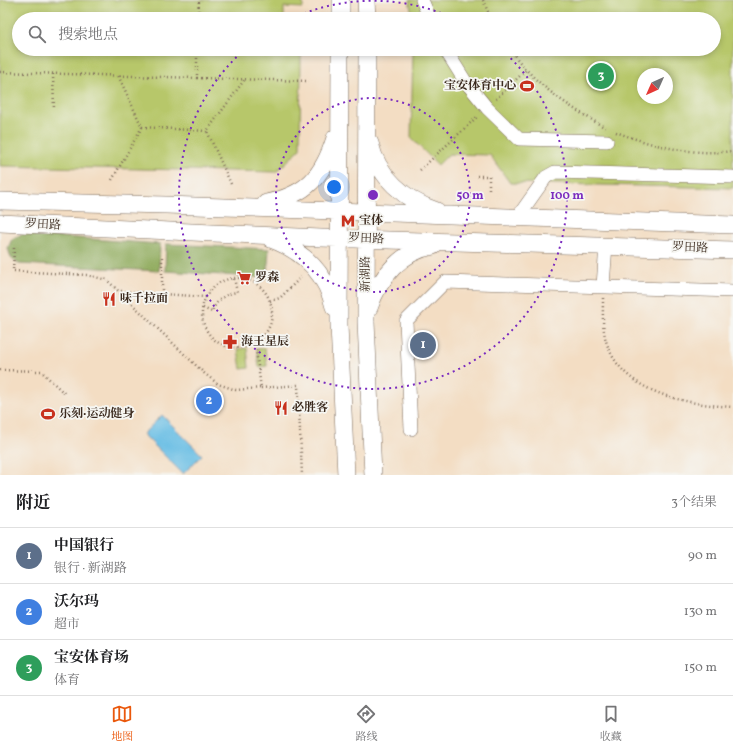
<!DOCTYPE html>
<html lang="zh">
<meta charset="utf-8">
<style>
:root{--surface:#fff;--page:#f6f6f6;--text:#202124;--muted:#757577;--line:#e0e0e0;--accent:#ea580c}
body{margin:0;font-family:Vollkorn,"Noto Serif SC",serif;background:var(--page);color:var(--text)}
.compass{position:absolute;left:637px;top:68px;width:36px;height:36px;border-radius:50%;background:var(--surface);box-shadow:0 2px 6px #0003;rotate:225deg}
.you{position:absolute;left:334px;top:187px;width:14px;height:14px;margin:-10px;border:3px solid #fff;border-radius:50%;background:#1a73e8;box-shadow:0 0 0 6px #1a73e833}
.badge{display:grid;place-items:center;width:26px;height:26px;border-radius:50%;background:var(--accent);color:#fff;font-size:13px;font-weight:700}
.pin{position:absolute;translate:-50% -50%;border:2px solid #fff;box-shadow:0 1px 4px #0006}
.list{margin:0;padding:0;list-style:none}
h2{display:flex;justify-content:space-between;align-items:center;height:52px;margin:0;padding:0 16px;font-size:17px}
h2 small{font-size:13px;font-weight:400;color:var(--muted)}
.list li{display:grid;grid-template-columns:26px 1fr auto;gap:12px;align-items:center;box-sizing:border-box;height:56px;padding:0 16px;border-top:1px solid var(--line)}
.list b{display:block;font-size:15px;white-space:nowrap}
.list p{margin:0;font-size:13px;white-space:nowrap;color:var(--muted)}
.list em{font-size:13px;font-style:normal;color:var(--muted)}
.icon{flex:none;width:22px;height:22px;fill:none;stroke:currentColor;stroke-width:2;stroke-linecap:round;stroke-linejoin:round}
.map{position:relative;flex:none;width:733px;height:475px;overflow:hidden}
.search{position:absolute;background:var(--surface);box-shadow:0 2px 6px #0003;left:12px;right:12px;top:12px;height:44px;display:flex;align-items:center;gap:10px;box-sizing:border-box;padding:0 14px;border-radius:22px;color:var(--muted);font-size:15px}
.sheet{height:220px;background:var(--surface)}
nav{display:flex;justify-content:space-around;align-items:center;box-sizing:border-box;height:56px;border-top:1px solid var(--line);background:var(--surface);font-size:11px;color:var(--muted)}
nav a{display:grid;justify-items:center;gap:2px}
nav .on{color:var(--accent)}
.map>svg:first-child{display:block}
.green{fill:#b7c76a;stroke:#797844;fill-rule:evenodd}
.forest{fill:#91ac5e;stroke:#666b3e}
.water{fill:#67bde4;stroke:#517481}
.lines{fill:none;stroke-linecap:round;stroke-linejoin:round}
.minor-casing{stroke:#7b6958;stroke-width:14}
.major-casing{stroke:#7b6958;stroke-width:18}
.path{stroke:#7b6958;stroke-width:2.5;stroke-dasharray:1 3;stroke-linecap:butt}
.minor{stroke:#fff;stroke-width:13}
.major{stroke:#fff;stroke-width:17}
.ring{fill:none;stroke:#7b2cbf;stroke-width:2;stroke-dasharray:2 4}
.labels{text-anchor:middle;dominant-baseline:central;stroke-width:3.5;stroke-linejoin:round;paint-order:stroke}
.poi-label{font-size:12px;font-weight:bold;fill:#3b2a1e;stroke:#f6f6f2;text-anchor:start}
.street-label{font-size:12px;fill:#3b2a1e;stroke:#f6f6f2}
.centre{fill:#7b2cbf;stroke:#f6f6f2;stroke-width:2}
.ring-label{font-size:12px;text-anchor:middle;font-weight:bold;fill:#7b2cbf;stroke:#f6f6f2;stroke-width:3.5;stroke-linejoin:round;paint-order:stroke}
</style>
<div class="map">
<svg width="733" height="475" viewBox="0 0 733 475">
<rect width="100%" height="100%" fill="#f6f6f2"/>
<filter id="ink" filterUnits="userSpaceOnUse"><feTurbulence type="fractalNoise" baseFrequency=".025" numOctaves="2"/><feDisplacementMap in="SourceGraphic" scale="8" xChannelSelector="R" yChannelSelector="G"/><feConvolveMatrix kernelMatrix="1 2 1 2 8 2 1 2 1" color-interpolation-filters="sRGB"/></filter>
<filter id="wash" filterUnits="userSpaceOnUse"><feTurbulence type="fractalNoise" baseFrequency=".012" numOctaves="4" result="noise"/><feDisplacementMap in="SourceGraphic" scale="16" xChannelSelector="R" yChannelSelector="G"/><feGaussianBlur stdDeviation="0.9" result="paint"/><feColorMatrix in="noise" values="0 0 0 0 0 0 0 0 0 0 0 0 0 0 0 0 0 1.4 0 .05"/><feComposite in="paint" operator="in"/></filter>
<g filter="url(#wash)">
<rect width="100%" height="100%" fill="#f3ddc3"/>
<!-- green -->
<path class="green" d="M0,0H303V8L284,7V19H19V49H283V53L301,54L300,149L276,172L0,166Z
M409,0H733V188L510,183L490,155L449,154L438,165L411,138L413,49H714V19H413ZM643,74H667V98H643Z
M247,348L249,368L241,369L238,349Z
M265,348L267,366L259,367L257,349Z"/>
<!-- forest -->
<path class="forest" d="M22,234L160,244L159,271L19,264L11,258L8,248L12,239Z
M166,244L269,249L267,278L165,271Z"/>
<!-- water -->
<path class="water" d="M162,415L202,455L183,474L143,434Z"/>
</g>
<g filter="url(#ink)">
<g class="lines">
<defs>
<path id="minor" d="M422,0L430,19
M445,49L465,81L487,108L519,139L607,141
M517,218L546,177L555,172L733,177
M603,286L606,245
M411,429L406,321L445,282L733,291"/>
<path id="major" d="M366,0L367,19
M341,19V0
M340,49L339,325L346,475
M367,49L366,322L373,475
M370,143C377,176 406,201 437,211
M0,201L166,205L733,225
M266,203C307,195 323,176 335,138
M0,223L321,238L733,250
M271,239C303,251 326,273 334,307
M369,308C379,278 401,251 433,246"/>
</defs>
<!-- minor casing -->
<use href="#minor" class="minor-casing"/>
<!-- major casing -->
<use href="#major" class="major-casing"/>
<!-- path -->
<path class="path" d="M483,0L491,19
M198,19L199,0
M295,19H310
M510,49C533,84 571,108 606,128
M0,72L197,78V49
M53,74L54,110
M197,78L309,81
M496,99L527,69
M142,127L207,131
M616,132C653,146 693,156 733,151
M420,170L478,116
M477,176H489V192
M112,180L142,127L118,75
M231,184L207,131L245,79
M14,248L13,271L87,275L107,280L204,373L218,384L236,390L261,388L255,343
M202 313a35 35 0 1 1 70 0a35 35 0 1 1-70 0Z
M121,291L206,297
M162,294V254
M603,298C603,313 602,327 606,341C622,394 686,404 733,407
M270,301L280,298L301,277
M203,308L212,312C216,300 225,294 237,292L234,278
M0,370L41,371L65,394
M261,388L298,385L302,475"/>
<!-- minor -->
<use href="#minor" class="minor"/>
<!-- major -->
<use href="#major" class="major"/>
</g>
</g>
<!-- distance rings -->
<g class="ring">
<circle cx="373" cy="195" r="97"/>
<path d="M293 18A194 194 0 0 1 453 18M502 50A194 194 0 1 1 244 50"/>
</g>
<!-- icons -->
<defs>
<symbol id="stadium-bare" viewBox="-9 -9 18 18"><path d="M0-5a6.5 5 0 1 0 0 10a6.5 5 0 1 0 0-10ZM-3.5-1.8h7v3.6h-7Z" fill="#c8321e" stroke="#f6f6f2" stroke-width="2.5" paint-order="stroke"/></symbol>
<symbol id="metro-bare" viewBox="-9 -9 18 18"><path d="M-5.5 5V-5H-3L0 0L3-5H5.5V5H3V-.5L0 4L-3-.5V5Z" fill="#c8321e" stroke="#f6f6f2" stroke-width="2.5" paint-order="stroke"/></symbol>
<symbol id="supermarket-bare" viewBox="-9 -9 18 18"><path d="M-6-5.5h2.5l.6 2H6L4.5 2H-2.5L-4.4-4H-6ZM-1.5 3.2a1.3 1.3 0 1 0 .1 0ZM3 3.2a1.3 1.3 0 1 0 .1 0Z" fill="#c8321e" stroke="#f6f6f2" stroke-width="2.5" paint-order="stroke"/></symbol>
<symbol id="restaurant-bare" viewBox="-9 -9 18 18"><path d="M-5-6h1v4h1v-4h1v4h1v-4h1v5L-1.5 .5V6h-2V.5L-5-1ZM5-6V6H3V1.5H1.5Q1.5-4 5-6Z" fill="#c8321e" stroke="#f6f6f2" stroke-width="2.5" paint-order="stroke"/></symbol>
<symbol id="pharmacy-bare" viewBox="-9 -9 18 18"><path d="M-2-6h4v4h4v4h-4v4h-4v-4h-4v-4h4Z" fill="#c8321e" stroke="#f6f6f2" stroke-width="2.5" paint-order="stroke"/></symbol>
</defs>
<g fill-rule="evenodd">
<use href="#stadium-bare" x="517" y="76" width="20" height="20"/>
<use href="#metro-bare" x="338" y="211" width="20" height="20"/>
<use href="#supermarket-bare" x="234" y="268" width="20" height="20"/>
<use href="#restaurant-bare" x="99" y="289" width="20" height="20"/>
<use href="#pharmacy-bare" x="220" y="332" width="20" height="20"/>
<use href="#restaurant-bare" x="271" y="398" width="20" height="20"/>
<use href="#stadium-bare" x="38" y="404" width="20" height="20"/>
</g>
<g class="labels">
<!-- poi labels -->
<g class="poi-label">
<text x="516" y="86" text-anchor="end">宝安体育中心</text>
<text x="359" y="221">宝体</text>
<text x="255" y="278">罗森</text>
<text x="120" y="299">味千拉面</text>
<text x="241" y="342">海王星辰</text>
<text x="292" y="408">必胜客</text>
<text x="59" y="414">乐刻·运动健身</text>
</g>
<!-- street labels -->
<g class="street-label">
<text transform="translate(43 225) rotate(3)">罗田路</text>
<text transform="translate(366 239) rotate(2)">罗田路</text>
<text transform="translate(690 248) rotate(2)">罗田路</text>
<text transform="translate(366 274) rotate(-90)">新湖路</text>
</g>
</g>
<circle cx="373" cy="195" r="6" class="centre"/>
<g class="ring-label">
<text x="470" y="199">50 m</text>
<text x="567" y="199">100 m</text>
</g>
</svg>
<svg class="compass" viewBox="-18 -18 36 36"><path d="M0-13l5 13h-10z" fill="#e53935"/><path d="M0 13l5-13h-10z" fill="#757577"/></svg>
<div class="you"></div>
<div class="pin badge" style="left:423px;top:345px;background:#5c6f8a">1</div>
<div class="pin badge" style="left:209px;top:401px;background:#3f7fe0">2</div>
<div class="pin badge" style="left:601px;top:76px;background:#2e9e5b">3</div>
<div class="search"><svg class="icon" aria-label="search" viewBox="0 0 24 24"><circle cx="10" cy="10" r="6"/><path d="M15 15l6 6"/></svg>搜索地点</div>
</div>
<section class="sheet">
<h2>附近<small>3个结果</small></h2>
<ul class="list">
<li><span class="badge" style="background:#5c6f8a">1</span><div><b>中国银行</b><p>银行 · 新湖路</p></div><em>90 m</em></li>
<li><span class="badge" style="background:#3f7fe0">2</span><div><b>沃尔玛</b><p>超市</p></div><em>130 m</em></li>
<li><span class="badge" style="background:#2e9e5b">3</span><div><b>宝安体育场</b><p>体育</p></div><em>150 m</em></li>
</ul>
</section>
<nav>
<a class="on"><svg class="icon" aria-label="map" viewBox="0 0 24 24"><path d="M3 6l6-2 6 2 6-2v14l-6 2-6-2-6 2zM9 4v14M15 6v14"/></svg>地图</a>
<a><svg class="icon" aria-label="directions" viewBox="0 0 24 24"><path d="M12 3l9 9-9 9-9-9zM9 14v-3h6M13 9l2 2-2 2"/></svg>路线</a>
<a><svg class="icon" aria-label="saved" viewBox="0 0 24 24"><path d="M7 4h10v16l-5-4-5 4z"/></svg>收藏</a>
</nav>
